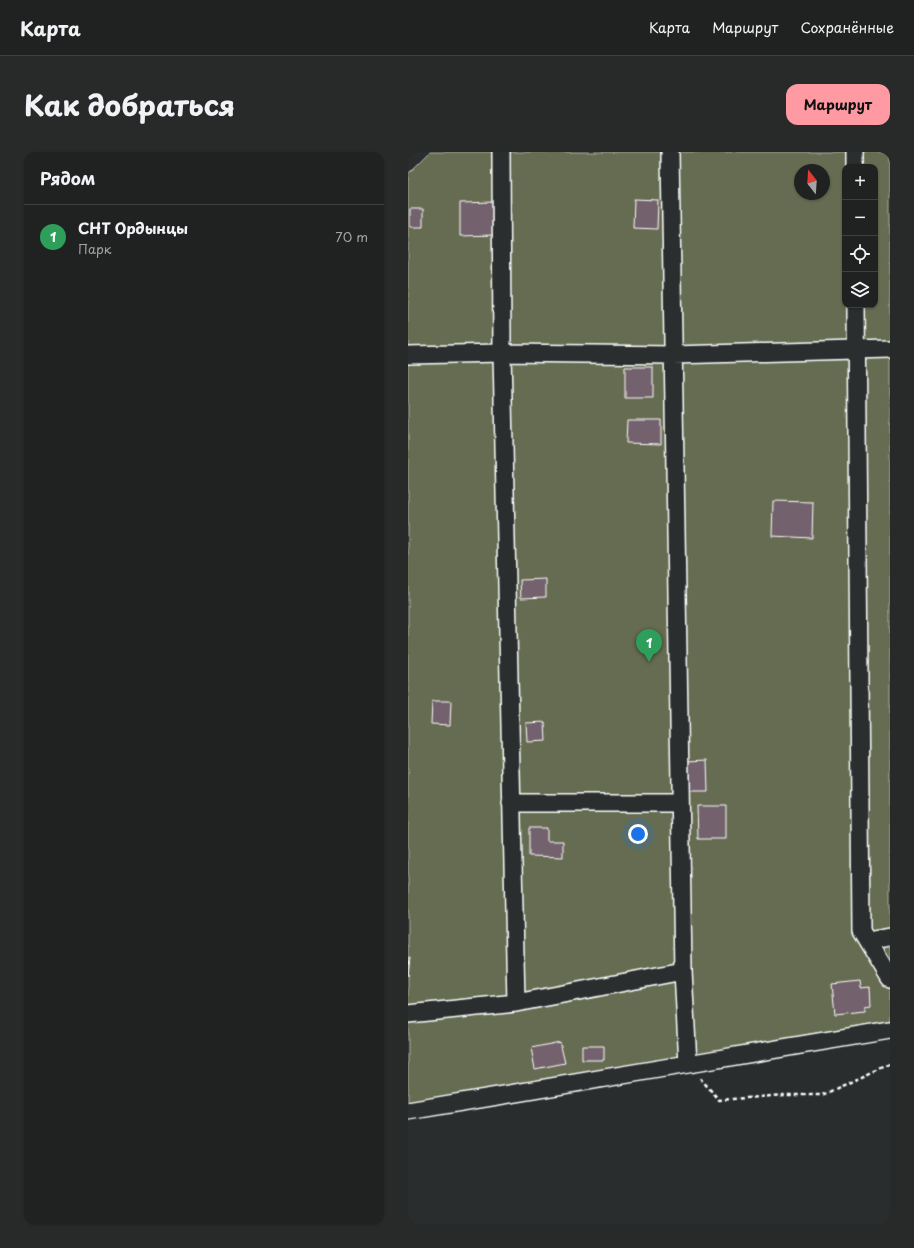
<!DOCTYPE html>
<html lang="ru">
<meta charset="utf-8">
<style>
:root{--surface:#202222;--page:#282a2a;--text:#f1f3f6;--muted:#a2a4a5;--line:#3d3f40;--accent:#ff9aa2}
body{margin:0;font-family:"Playpen Sans",sans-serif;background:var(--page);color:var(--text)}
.controls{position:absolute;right:12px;top:12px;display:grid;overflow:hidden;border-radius:8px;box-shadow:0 1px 3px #0004}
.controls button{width:36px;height:36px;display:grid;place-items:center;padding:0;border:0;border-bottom:1px solid var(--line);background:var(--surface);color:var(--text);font:20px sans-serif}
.compass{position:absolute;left:386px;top:12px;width:36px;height:36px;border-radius:50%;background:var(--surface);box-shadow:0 1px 3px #0004;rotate:343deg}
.you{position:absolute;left:230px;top:682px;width:14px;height:14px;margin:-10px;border:3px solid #fff;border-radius:50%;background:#1a73e8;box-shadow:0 0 0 6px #1a73e833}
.badge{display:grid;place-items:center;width:26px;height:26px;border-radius:50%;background:var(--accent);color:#fff;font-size:13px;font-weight:700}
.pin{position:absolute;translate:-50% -33px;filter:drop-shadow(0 1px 2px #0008)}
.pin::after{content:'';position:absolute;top:21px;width:14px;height:12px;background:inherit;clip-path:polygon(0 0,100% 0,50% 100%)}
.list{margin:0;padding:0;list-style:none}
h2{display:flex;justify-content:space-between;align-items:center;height:52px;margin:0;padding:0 16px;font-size:17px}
h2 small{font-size:13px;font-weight:400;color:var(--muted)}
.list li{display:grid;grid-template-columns:26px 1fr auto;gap:12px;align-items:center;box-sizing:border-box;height:64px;padding:0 16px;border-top:1px solid var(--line)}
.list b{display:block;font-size:15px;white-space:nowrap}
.list p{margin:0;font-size:13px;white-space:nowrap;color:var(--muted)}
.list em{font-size:13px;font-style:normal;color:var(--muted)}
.icon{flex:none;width:22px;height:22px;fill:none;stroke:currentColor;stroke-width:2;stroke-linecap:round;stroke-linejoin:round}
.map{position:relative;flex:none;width:482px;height:1072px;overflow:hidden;border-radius:12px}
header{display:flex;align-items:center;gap:24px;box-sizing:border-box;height:56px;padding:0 20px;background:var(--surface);border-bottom:1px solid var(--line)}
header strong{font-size:19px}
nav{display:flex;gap:22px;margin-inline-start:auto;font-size:14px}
.intro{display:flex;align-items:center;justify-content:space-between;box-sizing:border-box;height:96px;padding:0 24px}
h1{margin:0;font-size:28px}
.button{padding:10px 18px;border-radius:12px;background:var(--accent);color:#111;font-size:14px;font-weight:700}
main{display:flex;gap:24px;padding:0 24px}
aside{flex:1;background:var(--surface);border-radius:12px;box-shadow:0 1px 3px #0004}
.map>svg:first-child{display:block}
.green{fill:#656c51;stroke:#b2b6a8;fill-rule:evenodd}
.building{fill:#73626d;stroke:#fff}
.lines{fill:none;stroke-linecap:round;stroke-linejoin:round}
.minor-casing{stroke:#fff;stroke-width:20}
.path{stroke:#fff;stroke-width:2.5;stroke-dasharray:4 3;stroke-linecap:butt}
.minor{stroke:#2a2d2e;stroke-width:17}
</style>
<header>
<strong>Карта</strong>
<nav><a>Карта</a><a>Маршрут</a><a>Сохранённые</a></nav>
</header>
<div class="intro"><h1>Как добраться</h1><a class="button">Маршрут</a></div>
<main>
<aside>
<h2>Рядом<small></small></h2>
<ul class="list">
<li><span class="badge" style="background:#2e9e5b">1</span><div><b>СНТ Ордынцы</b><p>Парк</p></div><em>70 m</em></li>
</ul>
</aside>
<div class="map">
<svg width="482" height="1072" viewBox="0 0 482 1072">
<rect width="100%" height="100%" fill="#2a2d2e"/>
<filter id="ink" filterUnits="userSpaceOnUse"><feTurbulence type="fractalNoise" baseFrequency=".025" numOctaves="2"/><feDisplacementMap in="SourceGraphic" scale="8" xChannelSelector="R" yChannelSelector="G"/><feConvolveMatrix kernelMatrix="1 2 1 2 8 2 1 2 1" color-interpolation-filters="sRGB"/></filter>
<g filter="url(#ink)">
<!-- green -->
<path class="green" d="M22,0H482V868L0,953V22ZM437,15H467V153H437ZM392,18H416V42H392Z"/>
<!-- building -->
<path class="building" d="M226,47L250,48L249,77L225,76Z
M87,50L88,83L52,84V51Z
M2,57H15V75H2Z
M217,215H245V246H217Z
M219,268H253V292L218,291Z
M365,349L405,350L404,386L364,384Z
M138,427V445L113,446L112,428Z
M24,549H43L42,573L23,572Z
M137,570L138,589L119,590L118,571Z
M299,608L300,640H280L279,609Z
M289,654H318V687H290Z
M121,676H139V689H155V705L121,704Z
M0,806H2L0,824Z
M452,829L453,836L462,835L463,853L457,854V859L427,862L424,832Z
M152,890L157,911L127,917L123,896Z
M174,894H196V908H174Z"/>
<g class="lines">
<defs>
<path id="minor" d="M93,0L94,201L108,851L275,819
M447,0V15
M448,153L453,779L482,827
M0,203L94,201L265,203L482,197
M103,651H272
M459,789L482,785
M0,862L108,851
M280,912L482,878
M0,959L280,912L275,819L262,0"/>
</defs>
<!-- minor casing -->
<use href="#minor" class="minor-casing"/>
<!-- path -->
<path class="path" d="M292,926L311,948L377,943H414L482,912"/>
<!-- minor -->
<use href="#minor" class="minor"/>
</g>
</g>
</svg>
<div class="controls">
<button>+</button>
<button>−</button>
<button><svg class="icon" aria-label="locate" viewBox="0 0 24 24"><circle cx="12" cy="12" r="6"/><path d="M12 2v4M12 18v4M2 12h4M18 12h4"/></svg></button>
<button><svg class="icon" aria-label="layers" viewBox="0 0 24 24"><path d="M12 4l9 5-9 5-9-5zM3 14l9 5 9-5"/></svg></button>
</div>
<svg class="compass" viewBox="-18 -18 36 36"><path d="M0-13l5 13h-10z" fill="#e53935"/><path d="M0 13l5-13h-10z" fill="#a2a4a5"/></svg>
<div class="you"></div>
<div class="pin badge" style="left:241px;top:510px;background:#2e9e5b">1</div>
</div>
</main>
